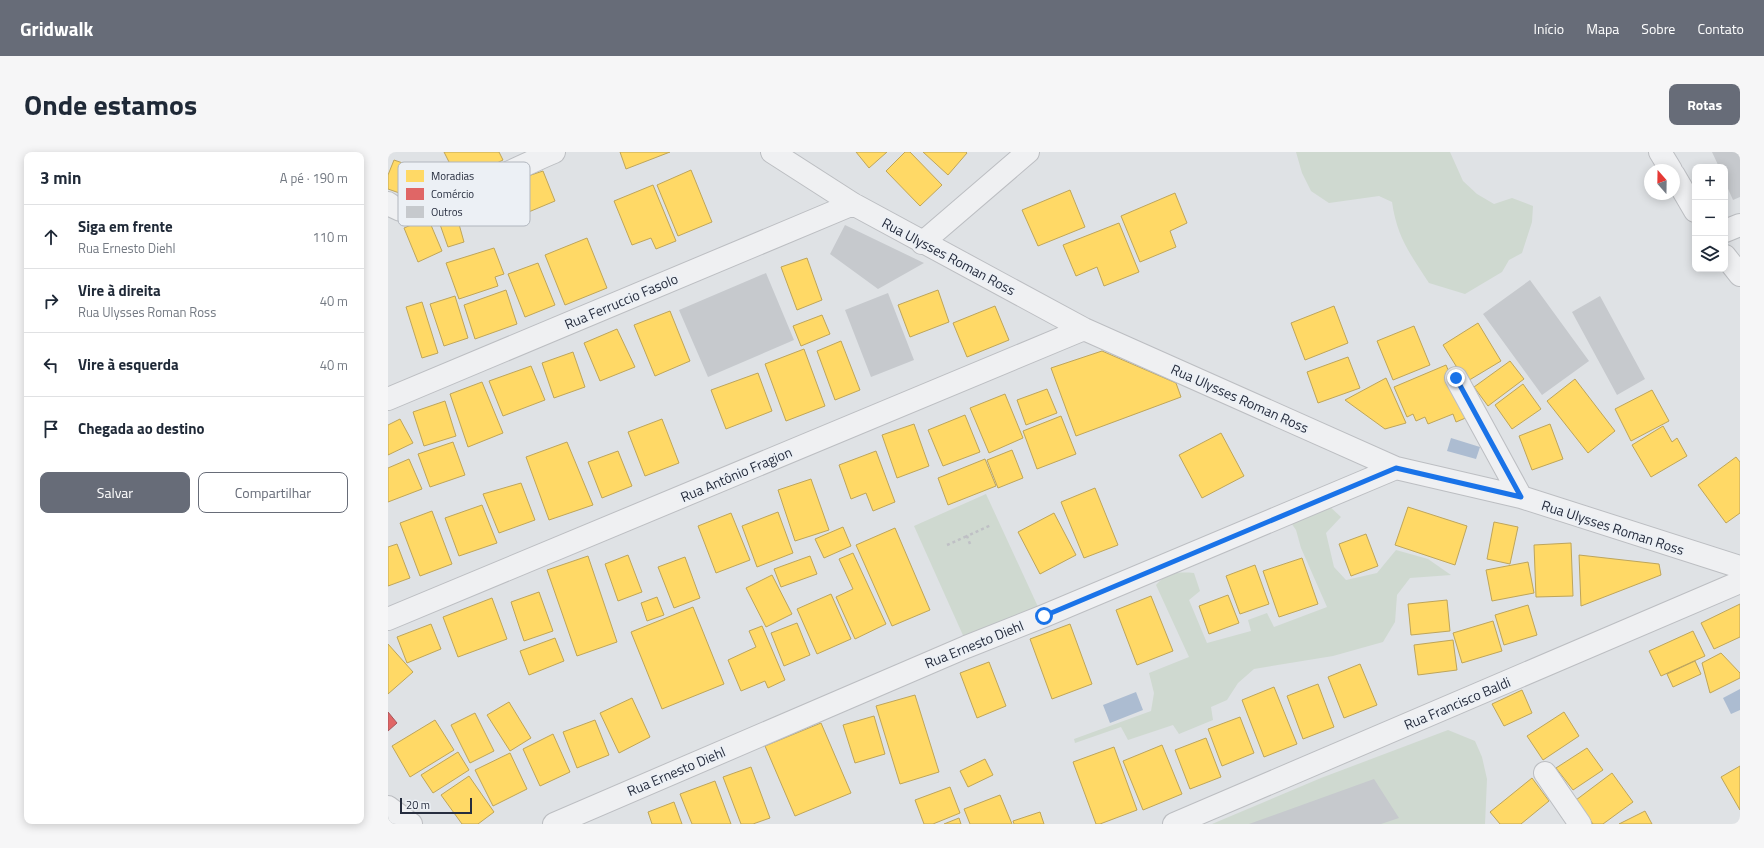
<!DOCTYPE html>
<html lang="pt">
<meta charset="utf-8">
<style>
:root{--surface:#fff;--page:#f6f6f7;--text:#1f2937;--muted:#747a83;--line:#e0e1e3;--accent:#676c78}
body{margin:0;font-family:"Titillium Web",sans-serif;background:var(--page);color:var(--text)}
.controls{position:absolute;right:12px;top:12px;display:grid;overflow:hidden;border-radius:8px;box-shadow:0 2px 10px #0003}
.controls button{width:36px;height:36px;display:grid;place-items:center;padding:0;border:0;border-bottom:1px solid var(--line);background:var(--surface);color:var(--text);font:20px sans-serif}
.compass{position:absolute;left:1256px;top:12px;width:36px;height:36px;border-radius:50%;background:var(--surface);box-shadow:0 2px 10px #0003;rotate:340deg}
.scale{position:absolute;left:12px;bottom:10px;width:72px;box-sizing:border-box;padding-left:4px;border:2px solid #262d3e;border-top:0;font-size:11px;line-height:14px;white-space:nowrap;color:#262d3e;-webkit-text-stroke:3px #ecf0f5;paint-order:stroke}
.stop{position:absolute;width:12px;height:12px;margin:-9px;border:3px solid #1a73e8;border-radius:50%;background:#fff}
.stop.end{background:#1a73e8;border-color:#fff;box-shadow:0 1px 4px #0008}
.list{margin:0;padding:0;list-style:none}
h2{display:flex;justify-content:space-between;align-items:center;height:52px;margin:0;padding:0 16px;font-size:17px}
h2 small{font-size:13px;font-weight:400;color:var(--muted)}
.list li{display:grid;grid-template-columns:26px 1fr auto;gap:12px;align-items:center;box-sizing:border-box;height:64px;padding:0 16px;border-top:1px solid var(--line)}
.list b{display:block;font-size:15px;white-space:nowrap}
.list p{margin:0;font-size:13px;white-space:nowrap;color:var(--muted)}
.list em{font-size:13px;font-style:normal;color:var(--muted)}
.actions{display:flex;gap:8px;padding:12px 16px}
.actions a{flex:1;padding:9px 0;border:1px solid var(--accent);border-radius:8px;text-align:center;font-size:14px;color:var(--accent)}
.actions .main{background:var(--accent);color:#fff}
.icon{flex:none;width:22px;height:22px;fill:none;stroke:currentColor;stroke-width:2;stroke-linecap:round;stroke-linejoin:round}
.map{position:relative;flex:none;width:1352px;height:672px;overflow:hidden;border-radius:8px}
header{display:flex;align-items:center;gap:24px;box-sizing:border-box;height:56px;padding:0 20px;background:var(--accent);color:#fff}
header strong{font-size:19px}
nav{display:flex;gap:22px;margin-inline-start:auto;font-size:14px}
.intro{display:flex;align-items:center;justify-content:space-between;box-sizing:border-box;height:96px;padding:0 24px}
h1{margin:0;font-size:28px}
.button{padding:10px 18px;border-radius:8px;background:var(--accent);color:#fff;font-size:14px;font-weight:700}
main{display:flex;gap:24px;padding:0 24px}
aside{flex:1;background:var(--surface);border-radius:8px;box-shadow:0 2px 10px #0003}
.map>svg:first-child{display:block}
.green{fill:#cfd9d0}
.water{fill:#acbcd1}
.homes{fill:#ffd966;stroke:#bea55a}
.shops{fill:#e06666;stroke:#a8555a}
.building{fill:#c6c9cd}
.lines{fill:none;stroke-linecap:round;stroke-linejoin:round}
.minor-casing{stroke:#bcbec2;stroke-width:24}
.path{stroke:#bfc0c5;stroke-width:2.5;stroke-dasharray:3 3;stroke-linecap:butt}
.minor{stroke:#eff0f2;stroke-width:22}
.route{stroke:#1a73e8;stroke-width:5}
.labels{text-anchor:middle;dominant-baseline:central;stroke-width:4;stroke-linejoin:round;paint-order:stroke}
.street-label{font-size:14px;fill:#262d3e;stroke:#ecf0f5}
.key{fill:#ecf0f5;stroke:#b1b6be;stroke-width:1}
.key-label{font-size:11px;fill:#262d3e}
</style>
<header>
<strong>Gridwalk</strong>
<nav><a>Início</a><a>Mapa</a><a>Sobre</a><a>Contato</a></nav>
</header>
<div class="intro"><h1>Onde estamos</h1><a class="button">Rotas</a></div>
<main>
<aside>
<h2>3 min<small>A pé · 190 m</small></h2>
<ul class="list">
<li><svg class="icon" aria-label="ahead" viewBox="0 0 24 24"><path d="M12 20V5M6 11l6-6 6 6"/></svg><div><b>Siga em frente</b><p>Rua Ernesto Diehl</p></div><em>110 m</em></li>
<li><svg class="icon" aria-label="right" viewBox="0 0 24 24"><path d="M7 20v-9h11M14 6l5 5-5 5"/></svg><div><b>Vire à direita</b><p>Rua Ulysses Roman Ross</p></div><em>40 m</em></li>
<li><svg class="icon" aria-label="left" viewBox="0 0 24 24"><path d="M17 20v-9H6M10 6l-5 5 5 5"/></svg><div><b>Vire à esquerda</b></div><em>40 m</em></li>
<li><svg class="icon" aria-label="arrive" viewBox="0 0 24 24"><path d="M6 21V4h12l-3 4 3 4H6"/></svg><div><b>Chegada ao destino</b></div></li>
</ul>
<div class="actions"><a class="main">Salvar</a><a>Compartilhar</a></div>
</aside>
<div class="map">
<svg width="1352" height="672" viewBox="0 0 1352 672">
<rect width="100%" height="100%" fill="#dfe2e5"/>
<!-- green -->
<path class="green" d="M908,0H1062L1075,29L1089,42L1106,52L1124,46L1145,54L1144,70L1134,101L1121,108L1114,120L1077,142L1041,131C1022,102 1009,85 1004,50L991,44L941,51L923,39L914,21Z
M598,342L651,457L578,490L526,374Z
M939,352L953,365L938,381L946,415L958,428L989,421L1008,398L1040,407L1063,423L1022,426L1009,443L1007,470L995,490L945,504L866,517L850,531L839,548L823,555L825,568L791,582L785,573L740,588L733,575L687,591L686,587L763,559L766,541L761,521L801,505L768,433C779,420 790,420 806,421L812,439L801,448L819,491L863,479L860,468L879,461L886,475L939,455L913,396L908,378L901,368Z
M1060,578L1087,589L1094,605L1099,627L1097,672H824L933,626Z"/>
<!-- water -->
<path class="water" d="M1063,286L1092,295L1088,307L1059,299Z
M1352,537V558L1343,562L1335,546Z
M748,540L755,558L722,571L715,553Z"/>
<!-- homes -->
<path class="homes" d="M56,0H111L115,8L71,30Z
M232,0H282L238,17Z
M468,0H499L481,16Z
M517,0H522L554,33L532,54L498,19Z
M535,0H578L579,1L560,23Z
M6,8L41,20L31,48L0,37V23Z
M303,18L324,70L290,84L269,33Z
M155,19L167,49L131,64L122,30Z
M265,33L288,89L268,97L263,86L244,93L226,49Z
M682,38L697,75L650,94L634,58Z
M787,41L799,71L782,79L788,95L752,110L733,64Z
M67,58L76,90L60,95L49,64Z
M40,66L54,99L30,110L16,76Z
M731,71L751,120L716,134L709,115L688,124L675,93Z
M199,86L219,136L177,153L157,103Z
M106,96L116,122L107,125L110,134L71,147L58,111Z
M419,106L434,148L409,158L393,115Z
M150,111L167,153L137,165L120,122Z
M118,138L129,172L87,187L76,153Z
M550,138L561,170L522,185L510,153Z
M67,144L80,186L56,194L42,152Z
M34,150L50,201L34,206L18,155Z
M607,154L621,188L579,205L565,171Z
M946,154L960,191L917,208L903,171Z
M282,159L302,209L267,224L246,173Z
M434,163L442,182L413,194L405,174Z
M1090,171L1113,209L1078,230L1055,193Z
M1026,174L1042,213L1005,228L989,189Z
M229,177L247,215L212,229L196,191Z
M453,189L472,238L447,248L429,199Z
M416,197L437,254L398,269L377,212Z
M714,199L788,231L793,245L688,284L663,216Z
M185,200L197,235L166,246L154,211Z
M960,205L972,236L930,251L919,220Z
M1122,209L1136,227L1100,254L1086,235Z
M1058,213L1080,265L1068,270L1065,262L1040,272L1037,265L1028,269L1025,262L1019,265L1006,235Z
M143,214L157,248L115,264L101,229Z
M370,221L384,259L338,277L323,238Z
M998,226L1018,271L997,277L957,248Z
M1187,227L1227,279L1200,301L1159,249Z
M94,230L115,281L80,295L62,242Z
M1135,232L1153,257L1124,277L1107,253Z
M659,237L669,261L638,273L629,248Z
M1264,238L1281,269L1243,289L1227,257Z
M617,242L635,286L601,301L582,256Z
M57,249L68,284L36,294L25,260Z
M577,263L592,300L555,314L540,278Z
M673,264L688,302L649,317L635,279Z
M12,267L25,291L0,303V273Z
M274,267L291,311L257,324L240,280Z
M526,272L541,314L509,326L494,283Z
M1162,272L1175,307L1144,318L1131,284Z
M1275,274L1284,290L1289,286L1299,304L1263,325L1244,293Z
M833,281L856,324L814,346L791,303Z
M65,290L77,323L42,335L30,302Z
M179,290L205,353L161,368L138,305Z
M624,298L635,326L610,336L599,308Z
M230,299L244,334L214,346L200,310Z
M488,299L507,350L485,359L478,341L463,347L451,313Z
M1348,305L1352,310V361L1338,371L1310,333Z
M21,307L34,337L0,350V316Z
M597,307L608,334L560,353L550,326Z
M423,327L441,378L407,389L390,338Z
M133,331L147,368L111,381L95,342Z
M707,336L730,393L696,406L673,350Z
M94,353L109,391L71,404L57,366Z
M1020,355L1079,374L1067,413L1007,393Z
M44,359L64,412L32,424L12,371Z
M390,360L405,401L369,415L354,374Z
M343,361L362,408L328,421L310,374Z
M666,361L688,403L652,422L630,380Z
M1106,370L1130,375L1122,412L1099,407Z
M455,375L463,394L436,406L427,387Z
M507,376L542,458L504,474L468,393Z
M978,382L990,414L963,424L951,392Z
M1183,391L1185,444L1148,445L1146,393Z
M9,392L22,426L0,434V395Z
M465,401L498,472L467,487L448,445L465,437L451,407Z
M240,403L254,440L230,449L217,412Z
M1191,403L1271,412L1273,423L1193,454Z
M200,404L229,490L189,504L159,418Z
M422,404L429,422L393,435L386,417Z
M297,405L312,446L286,456L270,415Z
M914,406L930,452L891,465L875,419Z
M1140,410L1146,441L1104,449L1098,418Z
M867,413L881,452L852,462L838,424Z
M384,423L404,462L378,475L358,436Z
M151,440L165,479L136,489L123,450Z
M443,442L463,487L429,502L409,457Z
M840,443L851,471L821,482L811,454Z
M763,444L785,499L749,513L728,458Z
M269,445L276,463L259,469L253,451Z
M104,446L119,487L70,505L55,465Z
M1059,448L1062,479L1023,483L1020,452Z
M1352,452V485L1326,497L1313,471Z
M1140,453L1149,483L1116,493L1107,463Z
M305,455L336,532L274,557L243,480Z
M1105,469L1114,499L1074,511L1065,481Z
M409,471L422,503L396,514L383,481Z
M43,472L53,497L19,511L9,485Z
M682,472L704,532L664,547L642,487Z
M374,474L397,528L380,536L377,529L353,539L340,508L368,495L361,479Z
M1305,479L1317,504L1273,524L1261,499Z
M167,486L176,509L141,523L132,499Z
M1065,488L1069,518L1030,523L1026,493Z
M0,492L25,520L0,542Z
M1333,501L1352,521V526L1322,541L1314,511Z
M1307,509L1313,522L1285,535L1279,522Z
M601,510L618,554L589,566L572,521Z
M972,512L989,553L956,566L940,525Z
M930,532L946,575L915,587L899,544Z
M886,535L909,592L876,605L854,548Z
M1134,538L1144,561L1116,574L1104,552Z
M527,543L551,620L512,632L488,554Z
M244,546L262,585L231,601L212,561Z
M121,550L143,586L122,599L99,563Z
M1176,560L1191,584L1155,608L1139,584Z
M87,561L106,599L82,611L63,573Z
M486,564L497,602L467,611L455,573Z
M852,565L866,601L834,614L820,577Z
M47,568L66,598L22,625L4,594Z
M207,568L221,603L189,616L175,580Z
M433,571L463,641L407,664L377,594Z
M165,582L182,620L152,634L135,597Z
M818,586L833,625L802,637L787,598Z
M774,593L794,642L755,658L735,609Z
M726,595L749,658L712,672H708L685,610Z
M1199,596L1215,618L1185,638L1168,616Z
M70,600L81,618L45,641L33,623Z
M122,601L139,637L105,654L87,618Z
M597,607L605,623L580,635L572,619Z
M1352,614V658L1333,625Z
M363,615L382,666L365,672H353L335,625Z
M1224,621L1245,650L1215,672H1205L1188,648Z
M81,624L106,660L90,672H74L53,643Z
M1144,626L1161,649L1133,672H1112L1102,660Z
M327,629L343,672H304L292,642Z
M562,635L572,661L545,672H536L527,648Z
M612,643L624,672H582L576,657Z
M286,650L294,672H264L260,660Z
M1257,659L1264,672H1231Z
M652,660L656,672H626L625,669Z
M571,666L573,672H556Z"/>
<!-- shops -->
<path class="shops" d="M0,560L9,571L0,579Z"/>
<!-- building -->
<path class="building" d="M1324,0H1352V45L1345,48L1337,30V15H1331Z
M457,73L536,111L490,137L442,102Z
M378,121L406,188L320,225L291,158Z
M1142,128L1201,209L1154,243L1095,162Z
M500,141L526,208L483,225L457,158Z
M1212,144L1257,227L1229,243L1184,160Z
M986,627L1011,666L993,672H861Z"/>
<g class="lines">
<defs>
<path id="minor" d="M384,0L465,52L696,177L1008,316L1133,345L1352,415
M1272,0L1283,18
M1286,23L1307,59
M0,51C5,55 11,58 17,59C23,59 32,55 38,53C83,41 123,18 166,0
M1337,79L1352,73
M534,91L640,0
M1337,104L1352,123
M1068,226L1133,345
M0,247L465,52
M0,467L696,177
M1157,621L1192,672
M0,655L23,672
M166,672L578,495L656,464L1008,316
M786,672L1352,430"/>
</defs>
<!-- minor casing -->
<use href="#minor" class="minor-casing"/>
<!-- path -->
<path class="path" d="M582,392L579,384L603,373
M559,393L579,384"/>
<!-- minor -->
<use href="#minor" class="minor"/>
</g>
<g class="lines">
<!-- route -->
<path class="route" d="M656,464L1008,316L1133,345L1068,226"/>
</g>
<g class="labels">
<!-- street labels -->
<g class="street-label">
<text transform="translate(561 104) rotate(28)">Rua Ulysses Roman Ross</text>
<text transform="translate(233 149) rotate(-23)">Rua Ferruccio Fasolo</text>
<text transform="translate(852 246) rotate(24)">Rua Ulysses Roman Ross</text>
<text transform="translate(348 322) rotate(-23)">Rua Antônio Fragion</text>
<text transform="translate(1225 375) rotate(18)">Rua Ulysses Roman Ross</text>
<text transform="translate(586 492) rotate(-22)">Rua Ernesto Diehl</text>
<text transform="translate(1069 551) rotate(-23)">Rua Francisco Baldi</text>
<text transform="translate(288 619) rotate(-23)">Rua Ernesto Diehl</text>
</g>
</g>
<!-- legend -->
<rect x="10" y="10" width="132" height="64" rx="6" class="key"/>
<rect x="18" y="18" width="18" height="12" fill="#ffd966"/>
<rect x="18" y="36" width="18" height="12" fill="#e06666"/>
<rect x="18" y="54" width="18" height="12" fill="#c6c9cd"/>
<g class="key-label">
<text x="43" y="28">Moradias</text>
<text x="43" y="46">Comércio</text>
<text x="43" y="64">Outros</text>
</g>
</svg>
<div class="controls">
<button>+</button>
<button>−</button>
<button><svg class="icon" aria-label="layers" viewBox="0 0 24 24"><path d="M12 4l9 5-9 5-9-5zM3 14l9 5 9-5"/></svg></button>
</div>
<svg class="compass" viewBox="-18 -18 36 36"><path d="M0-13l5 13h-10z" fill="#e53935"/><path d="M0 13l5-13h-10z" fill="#747a83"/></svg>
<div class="scale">20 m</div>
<div class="stop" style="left:656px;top:464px"></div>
<div class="stop end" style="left:1068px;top:226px"></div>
</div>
</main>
